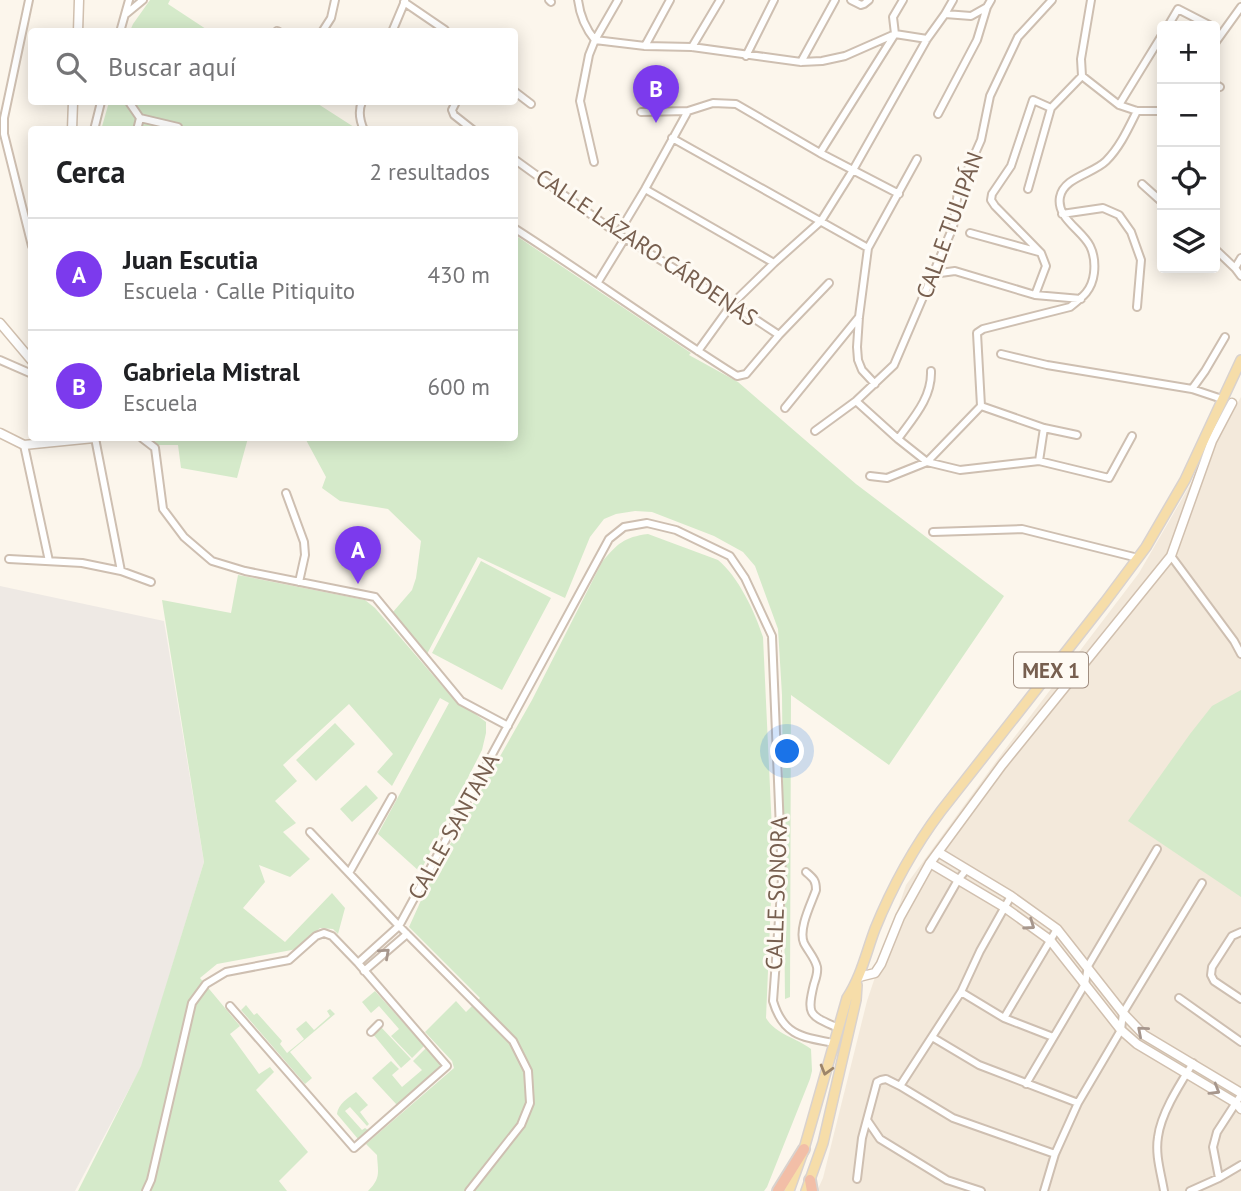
<!DOCTYPE html>
<html lang="es">
<meta charset="utf-8">
<style>
:root{--surface:#fff;--page:#f2f2f2;--text:#202124;--muted:#757577;--line:#e0e0e0;--accent:#7c3aed}
body{margin:0;font-family:"PT Sans",sans-serif;background:var(--page);color:var(--text)}
.controls{position:absolute;right:21px;top:21px;display:grid;overflow:hidden;border-radius:7px;box-shadow:0 4px 18px #0003}
.controls button{width:63px;height:63px;display:grid;place-items:center;padding:0;border:0;border-bottom:2px solid var(--line);background:var(--surface);color:var(--text);font:35px sans-serif}
.you{position:absolute;left:788px;top:752px;width:24px;height:24px;margin:-18px;border:5px solid #fff;border-radius:50%;background:#1a73e8;box-shadow:0 0 0 10px #1a73e833}
.badge{display:grid;place-items:center;width:46px;height:46px;border-radius:50%;background:var(--accent);color:#fff;font-size:23px;font-weight:700}
.pin{position:absolute;translate:-50% -58px;filter:drop-shadow(0 2px 4px #0008)}
.pin::after{content:'';position:absolute;top:37px;width:24px;height:21px;background:inherit;clip-path:polygon(0 0,100% 0,50% 100%)}
.list{margin:0;padding:0;list-style:none}
h2{display:flex;justify-content:space-between;align-items:center;height:91px;margin:0;padding:0 28px;font-size:30px}
h2 small{font-size:23px;font-weight:400;color:var(--muted)}
.list li{display:grid;grid-template-columns:46px 1fr auto;gap:21px;align-items:center;box-sizing:border-box;height:112px;padding:0 28px;border-top:2px solid var(--line)}
.list b{display:block;font-size:26px;white-space:nowrap}
.list p{margin:0;font-size:23px;white-space:nowrap;color:var(--muted)}
.list em{font-size:23px;font-style:normal;color:var(--muted)}
.icon{flex:none;width:38px;height:38px;fill:none;stroke:currentColor;stroke-width:2;stroke-linecap:round;stroke-linejoin:round}
.map{position:relative;flex:none;width:1241px;height:1191px;overflow:hidden}
.search{position:absolute;background:var(--surface);box-shadow:0 4px 18px #0003;left:28px;top:28px;width:490px;height:77px;display:flex;align-items:center;gap:18px;box-sizing:border-box;padding:0 24px;border-radius:7px;color:var(--muted);font-size:26px}
.panel{position:absolute;background:var(--surface);box-shadow:0 4px 18px #0003;left:28px;top:126px;width:490px;height:315px;border-radius:7px}
.map>svg:first-child{display:block}
.residential{fill:#f3e9db}
.industrial{fill:#eee9e4}
.green{fill:#d5eaca}
.lines{fill:none;stroke-linecap:round;stroke-linejoin:round}
.street-casing{stroke:#cebfb1;stroke-width:10}
.secondary-casing{stroke:#d1c0af;stroke-width:11}
.primary-casing{stroke:#d9d2ce;stroke-width:12}
.highway-casing{stroke:#d9d2ce;stroke-width:14}
.street{stroke:#fff;stroke-width:6}
.secondary{stroke:#fff;stroke-width:8}
.primary{stroke:#f6dda9;stroke-width:9}
.highway{stroke:#f2bea7;stroke-width:10}
.oneway{stroke:#a7978d}
.oneway2{stroke:#9d856a}
.labels{text-anchor:middle;dominant-baseline:central;stroke-width:6;stroke-linejoin:round;paint-order:stroke}
.shield{fill:#fefaf3;stroke:#a08e80;stroke-width:2}
.shield-label{font-size:21px;font-weight:bold;fill:#775f4f}
.street-label{font-size:23px;fill:#775f4f;stroke:#fefaf3}
</style>
<div class="map">
<svg width="1241" height="1191" viewBox="0 0 1241 1191">
<rect width="100%" height="100%" fill="#fcf6ec"/>
<!-- residential -->
<path class="residential" d="M1241,397V1191H817L823,1178L867,1001L906,885L1003,752L1139,573Z"/>
<!-- industrial -->
<path class="industrial" d="M0,586L164,621L204,862L142,1065L75,1191H0Z"/>
<!-- green -->
<path class="green" d="M150,0H170L168,4L209,31H130L133,24Z
M109,102H315L357,129L101,130Z
M515,235L691,353L689,355L738,382L856,484L1004,596L889,765L791,695L790,997L785,999L782,695L778,629L755,566L743,552L714,536L652,512L635,511L616,514L604,519L590,537L565,598L478,557L427,654L393,612L412,590L416,578L421,541L388,509L340,501L322,488L326,477L305,438H514Z
M149,438H248L237,478L181,468L178,445H158Z
M648,534L718,560C738,576 755,612 763,637L774,874L771,900L766,1018C775,1034 797,1038 811,1049L812,1071L810,1079L767,1187L764,1191H368C381,1178 378,1173 377,1155L366,1144L454,1068L452,1061L425,1032L456,1001L466,1012L480,998L409,927L432,876L532,700L602,562C617,544 624,537 648,534Z
M481,561L551,598L502,690L432,653Z
M238,575L365,600L375,608L450,695L486,722V733L482,750L420,872L378,834L449,703L440,698L392,786L377,772L393,754L349,704L283,765L297,781L275,801L296,823L283,832L310,859L290,877L259,865L265,882L243,908L285,942L332,893L345,908L338,934L333,929L320,928L297,949L217,964L200,978L240,1026L230,1034L259,1074L270,1067L274,1072L256,1090L308,1152L279,1181L287,1191H78L141,1066L204,862L162,600L231,613Z
M1241,690V897L1128,821L1190,734L1212,706Z
M335,723L355,744L316,781L296,760Z
M366,785L378,798L352,822L340,809Z
M375,991L424,1046L412,1058L391,1036L399,1029L379,1006L371,1013L362,1002Z
M246,1005L254,1015L257,1013L282,1041L280,1044L287,1053L304,1039L296,1029L306,1021L314,1030L330,1016L327,1011L330,1009L335,1014L290,1052L312,1078L305,1084L241,1010Z
M380,1026L411,1059L401,1068L372,1033Z
M426,1048L442,1066L397,1105L372,1078L391,1061L399,1069L392,1075L402,1087L422,1070L413,1061Z
M356,1092L368,1105L360,1112L369,1124L367,1126L350,1107L345,1111L362,1130L365,1128L368,1130L358,1139L337,1114C338,1104 348,1098 356,1092Z"/>
<g class="lines">
<defs>
<path id="street" d="M29,0L4,118V134L32,246
M549,0L551,2
M578,0C580,16 585,28 595,40
M851,0L861,5L864,4L869,0
M1091,0L1081,59L1082,76L1119,105L1137,111H1162
M404,2L445,30
M126,14L143,0
M945,14L971,16L987,7
M1168,26L1178,9L1211,26
M277,31L279,32
M120,32L129,0
M322,32L331,18L335,0
M392,32L405,1
M595,40L645,46L692,47L801,62L822,61L845,56L895,34L927,39
M1215,43L1241,7
M645,46L670,0
M692,47L720,0
M746,56L774,0
M801,62L835,0
M1215,84L1220,87
M514,91L531,104
M129,102L140,118L137,130
M362,102C358,111 360,121 364,130
M456,102L452,110L454,115L473,130
M1119,105L1162,35
M641,112L688,111
M938,114L977,40L987,7L991,0
M140,118L178,127
M94,130L101,102
M672,138L868,248
M820,153L895,34L893,17L903,0
M514,159L618,234L732,304L779,335
M594,162L580,101L589,55L595,40L618,0
M1142,184L1162,202
M645,189L774,263
M1028,189L1051,108L1082,76
M1062,214L1103,208L1119,215L1131,232L1141,260L1137,307
M514,228C589,276 662,329 737,376L746,374L779,335L829,283
M970,233L1039,252
M618,234L645,189L688,111L713,103L736,104L820,153L899,194
M1215,249L1235,268L1241,276
M1235,268L1241,258
M933,274L955,271L1035,295L1081,299
M598,282L625,238
M1035,295L1046,266L1041,253L995,206L991,200L992,194L1011,166L1033,100L1051,108
M698,351L732,304L774,263L821,221L853,170L927,39L945,14L953,0
M1001,354L1047,365L1192,389L1222,399
M0,360L32,374
M875,384L862,370L858,360L857,347L859,317L868,248L917,159
M1192,389L1205,371L1225,337
M856,401L898,439L927,462L960,470L1039,461L1109,478L1132,436
M981,406L1044,428L1077,435
M785,408L859,317
M815,431L856,401L894,365L953,227L958,192L981,140L990,96L1018,37L1052,0
M95,438L121,571
M142,438L155,448L163,509L184,537L212,561L245,571L375,597L461,701L508,726
M898,439C913,418 932,398 931,371
M24,445L49,561
M1039,461L1044,428
M870,476L887,478L927,462L981,406L977,333L983,329L1070,307C1083,297 1092,290 1094,273C1095,264 1094,254 1090,246C1082,230 1056,218 1060,197C1064,177 1093,174 1106,161C1120,147 1128,129 1137,111
M286,493L304,542L305,555L299,582
M933,532L1022,529L1138,558
M1171,556L1234,641L1241,654
M9,559L82,563L121,571L151,582
M310,832L399,926L513,1041L528,1071L530,1103L521,1125L469,1191
M806,872C813,878 816,880 816,890C811,904 798,929 804,943C808,951 815,958 817,967C818,973 816,978 814,984C806,1016 810,1015 838,1028
M349,873L392,797
M930,929L958,880L966,870
M1241,932L1232,936L1212,967L1211,975L1214,981L1241,999
M358,963L399,926L609,539L624,527L647,523L676,530L730,556L745,578L772,636L782,878L773,1001C783,1035 801,1037 834,1043
M364,971L407,934
M961,992L1004,1018L1053,1037
M1179,998L1241,1042
M1004,1018L1057,929
M371,1032L379,1024
M932,1037L979,1065L1078,1103
M1026,1084L1085,984L1088,966L1157,849
M900,1086L961,992L980,951L1011,896
M867,1120L880,1139L947,1180L981,1191
M1219,1178L1213,1147L1217,1132L1241,1095
M857,1179L862,1138L877,1082L881,1080L886,1079L900,1086L953,1118L1055,1154
M146,1191L151,1180L192,1003L206,984L226,972L289,960L316,936L324,933L332,936L358,963L447,1066L354,1148L230,1006
M1044,1191L1055,1154L1078,1103L1121,1030L1123,1013L1202,883
M1164,1191C1161,1173 1155,1155 1158,1137C1161,1113 1180,1084 1193,1063
M1190,1191L1219,1178L1241,1165"/>
<path id="secondary" d="M78,32L79,0
M72,130L73,102
M0,323L32,361
M0,433L24,445L94,438
M938,852L1011,896L1057,929L1123,1013L1144,1035L1241,1093
M930,863L1004,907L1050,940L1121,1030L1137,1044L1236,1103L1241,1109
M859,977L875,973L881,964L900,917L930,863L1002,765L1171,556L1212,441L1232,403"/>
<path id="primary" d="M789,1191L804,1149L847,998C861,977 866,953 875,929C892,887 914,847 941,811L1105,602L1146,547L1185,480L1241,360
M806,1191L823,1143L856,1000L857,985"/>
<path id="highway" d="M810,1180L812,1191
M778,1191L804,1149"/>
</defs>
<!-- street casing -->
<use href="#street" class="street-casing"/>
<!-- secondary casing -->
<use href="#secondary" class="secondary-casing"/>
<!-- primary casing -->
<use href="#primary" class="primary-casing"/>
<!-- highway casing -->
<use href="#highway" class="highway-casing"/>
<!-- street -->
<use href="#street" class="street"/>
<!-- secondary -->
<use href="#secondary" class="secondary"/>
<!-- primary -->
<use href="#primary" class="primary"/>
<!-- highway -->
<use href="#highway" class="highway"/>
</g>
<!-- one-way arrows -->
<defs><path id="oneway-chevron" d="M-2-3.5L2.5 0L-2 3.5" fill="none" stroke-width="1.6" stroke-linecap="round" stroke-linejoin="round" transform="scale(1.75)"/></defs>
<g class="oneway">
<use href="#oneway-chevron" transform="translate(1030 925) rotate(35)"/>
<use href="#oneway-chevron" transform="translate(385 953) rotate(-42)"/>
<use href="#oneway-chevron" transform="translate(1142 1031) rotate(-139)"/>
<use href="#oneway-chevron" transform="translate(1215 1090) rotate(31)"/>
</g>
<use class="oneway2" href="#oneway-chevron" transform="translate(826 1070) rotate(106)"/>
<g class="labels">
<!-- shield labels -->
<rect class="shield" x="1014" y="652.5" width="74" height="35" rx="5"/>
<g class="shield-label">
<text x="1051" y="670">MEX 1</text>
</g>
<!-- street labels -->
<g class="street-label">
<text transform="translate(949 225) rotate(-70)">CALLE TULIPÁN</text>
<text transform="translate(647 247) rotate(34)">CALLE LÁZARO CÁRDENAS</text>
<text transform="translate(453 826) rotate(-61)">CALLE SANTANA</text>
<text transform="translate(776 893) rotate(-88)">CALLE SONORA</text>
</g>
</g>
</svg>
<div class="controls">
<button>+</button>
<button>−</button>
<button><svg class="icon" aria-label="locate" viewBox="0 0 24 24"><circle cx="12" cy="12" r="6"/><path d="M12 2v4M12 18v4M2 12h4M18 12h4"/></svg></button>
<button><svg class="icon" aria-label="layers" viewBox="0 0 24 24"><path d="M12 4l9 5-9 5-9-5zM3 14l9 5 9-5"/></svg></button>
</div>
<div class="you"></div>
<div class="pin badge" style="left:358px;top:584px">A</div>
<div class="pin badge" style="left:656px;top:123px">B</div>
<div class="search"><svg class="icon" aria-label="search" viewBox="0 0 24 24"><circle cx="10" cy="10" r="6"/><path d="M15 15l6 6"/></svg>Buscar aquí</div>
<section class="panel">
<h2>Cerca<small>2 resultados</small></h2>
<ul class="list">
<li><span class="badge">A</span><div><b>Juan Escutia</b><p>Escuela · Calle Pitiquito</p></div><em>430 m</em></li>
<li><span class="badge">B</span><div><b>Gabriela Mistral</b><p>Escuela</p></div><em>600 m</em></li>
</ul>
</section>
</div>
